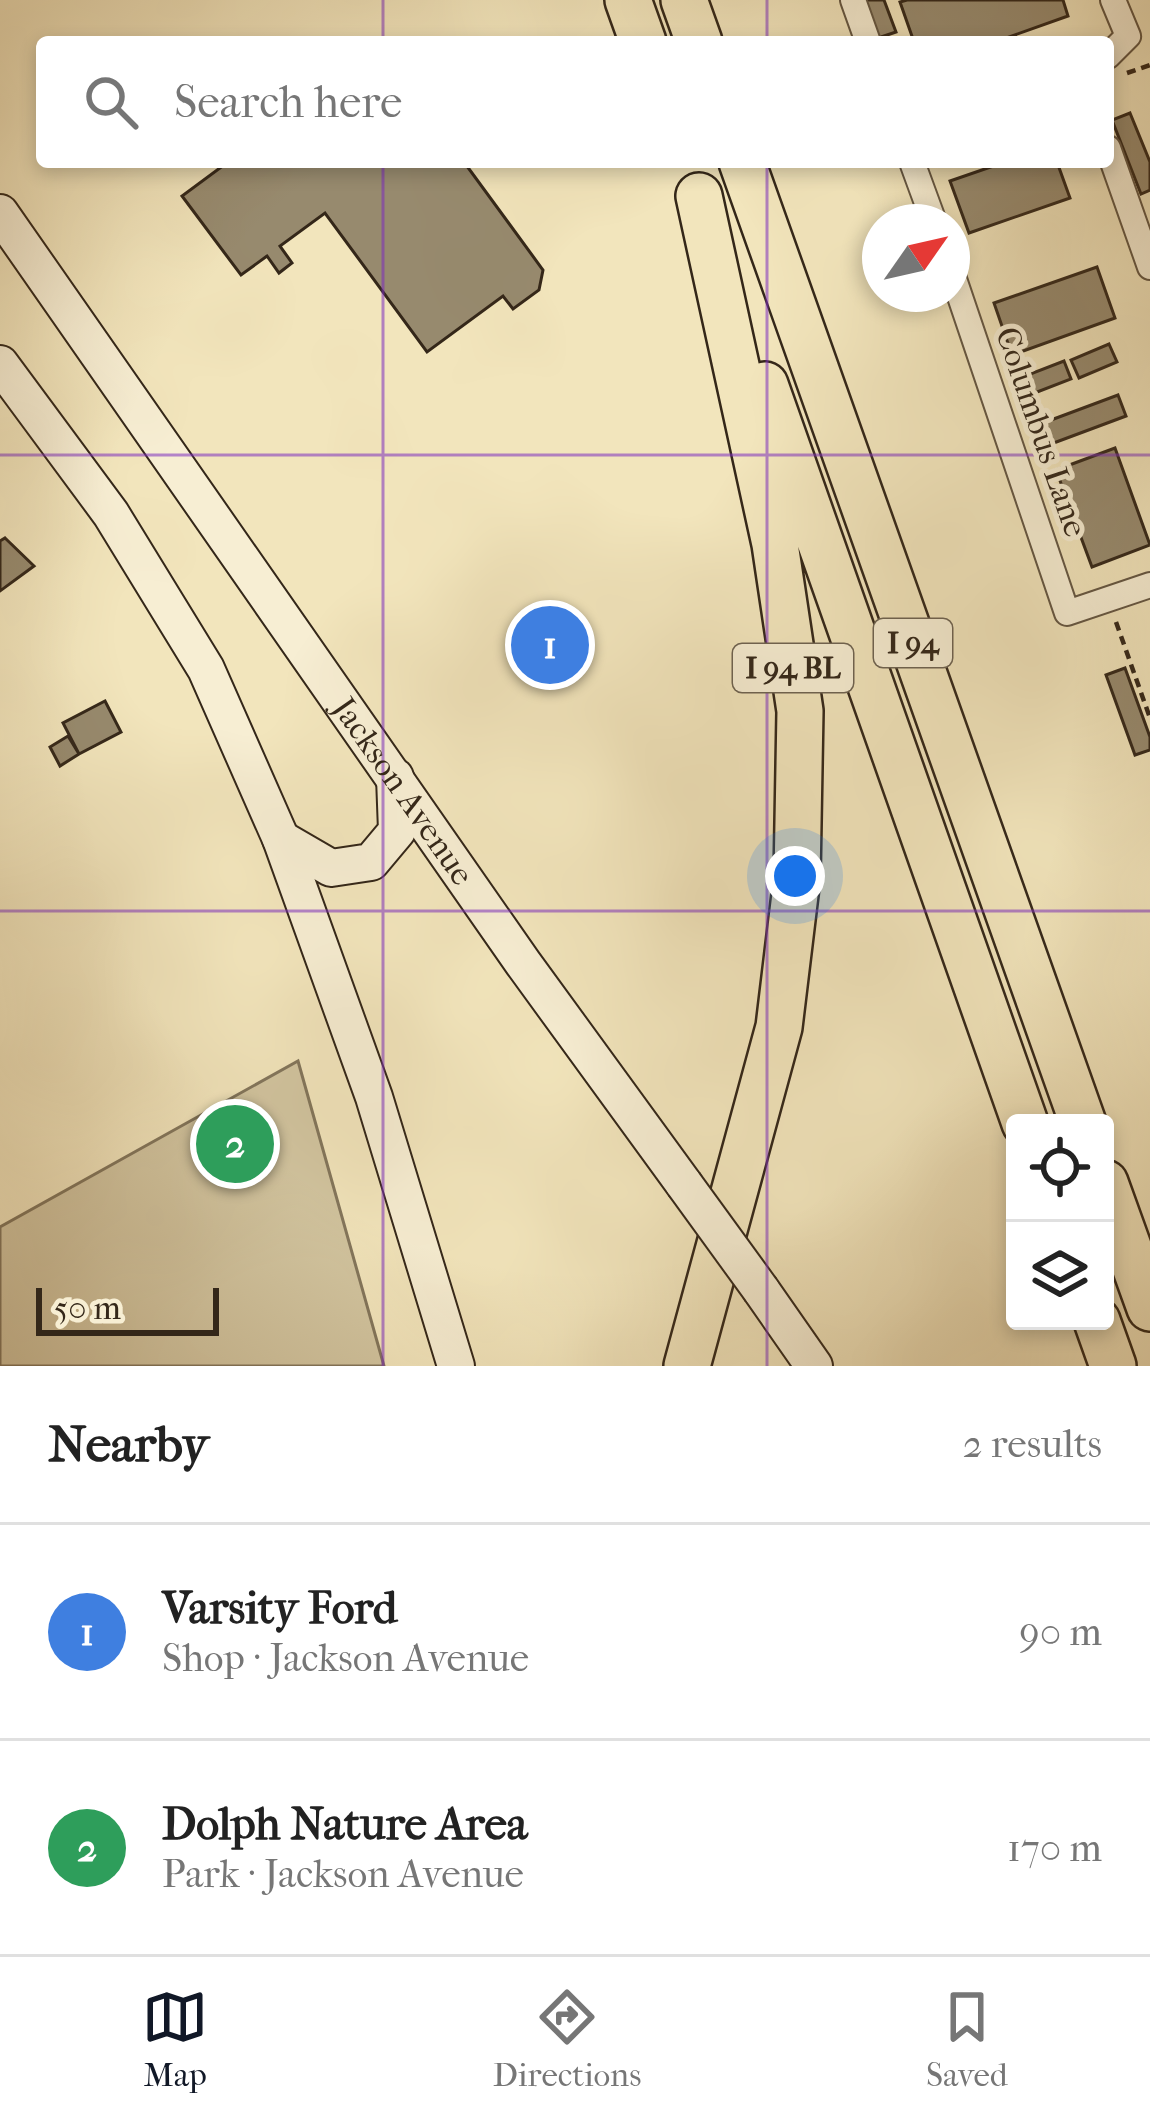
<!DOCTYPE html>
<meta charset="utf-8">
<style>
:root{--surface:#fff;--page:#f2f2f2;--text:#222;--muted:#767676;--line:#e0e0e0;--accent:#111827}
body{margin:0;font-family:"IM FELL French Canon",serif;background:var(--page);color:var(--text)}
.controls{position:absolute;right:36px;bottom:36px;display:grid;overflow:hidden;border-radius:12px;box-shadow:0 6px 18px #0003}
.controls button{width:108px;height:108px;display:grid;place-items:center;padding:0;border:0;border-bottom:3px solid var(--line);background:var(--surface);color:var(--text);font:60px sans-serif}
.compass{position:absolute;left:862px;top:204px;width:108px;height:108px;border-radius:50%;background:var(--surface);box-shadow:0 6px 18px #0003;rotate:56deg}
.scale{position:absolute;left:36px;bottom:30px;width:183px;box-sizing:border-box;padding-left:12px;border:6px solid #342719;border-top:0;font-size:33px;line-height:42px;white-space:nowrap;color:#342719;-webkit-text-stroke:9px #f7eed3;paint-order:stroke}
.you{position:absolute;left:795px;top:876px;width:42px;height:42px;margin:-30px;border:9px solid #fff;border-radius:50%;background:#1a73e8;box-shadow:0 0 0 18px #1a73e833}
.badge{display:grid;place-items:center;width:78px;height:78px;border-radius:50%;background:var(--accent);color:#fff;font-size:39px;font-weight:700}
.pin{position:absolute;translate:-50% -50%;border:6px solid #fff;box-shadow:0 3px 12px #0006}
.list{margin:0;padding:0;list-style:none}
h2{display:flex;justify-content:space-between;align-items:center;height:156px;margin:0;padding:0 48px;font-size:51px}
h2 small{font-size:39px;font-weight:400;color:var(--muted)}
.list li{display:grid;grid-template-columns:78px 1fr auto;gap:36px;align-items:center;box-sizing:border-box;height:216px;padding:0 48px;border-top:3px solid var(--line)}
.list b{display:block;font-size:45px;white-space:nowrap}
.list p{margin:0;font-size:39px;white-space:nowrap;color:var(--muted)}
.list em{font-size:39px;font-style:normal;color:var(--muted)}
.icon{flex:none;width:66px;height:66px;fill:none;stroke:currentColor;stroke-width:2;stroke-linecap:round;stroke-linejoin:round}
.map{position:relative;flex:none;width:1150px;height:1366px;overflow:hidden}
.search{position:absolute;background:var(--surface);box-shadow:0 6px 18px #0003;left:36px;right:36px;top:36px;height:132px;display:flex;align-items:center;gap:30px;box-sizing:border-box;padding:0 42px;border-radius:12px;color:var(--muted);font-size:45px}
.sheet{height:588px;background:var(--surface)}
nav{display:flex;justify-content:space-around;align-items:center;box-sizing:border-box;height:168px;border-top:3px solid var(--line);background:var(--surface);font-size:33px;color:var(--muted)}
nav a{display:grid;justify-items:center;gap:6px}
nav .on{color:var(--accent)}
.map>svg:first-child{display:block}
.green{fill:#d2c5a0;stroke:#83765c;stroke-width:3}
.building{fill:#978a6e;stroke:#342719;stroke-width:3}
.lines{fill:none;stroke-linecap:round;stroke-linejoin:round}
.street-casing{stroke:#645642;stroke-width:28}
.secondary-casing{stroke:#342719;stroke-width:40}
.highway-casing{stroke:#342719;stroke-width:50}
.path{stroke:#342719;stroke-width:4.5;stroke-dasharray:9 6;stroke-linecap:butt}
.street{stroke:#f7eed3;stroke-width:24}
.secondary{stroke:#f7eed3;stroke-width:36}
.highway{stroke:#f2e5bc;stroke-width:45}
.secondary-bridge-casing{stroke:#342719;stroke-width:40;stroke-linecap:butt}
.secondary-bridge{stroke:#f7eed3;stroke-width:36}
.grid{fill:none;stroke:#7b2cbf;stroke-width:3;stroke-opacity:0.55}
.labels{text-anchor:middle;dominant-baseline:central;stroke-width:10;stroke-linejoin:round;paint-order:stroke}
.shield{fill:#f7eed3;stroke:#6e6351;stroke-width:3}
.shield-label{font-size:30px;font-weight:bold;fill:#342719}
.street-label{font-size:33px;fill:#342719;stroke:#f7eed3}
</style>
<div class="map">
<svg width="1150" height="1366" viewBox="0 0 1150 1366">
<rect width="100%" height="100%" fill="#f2e5bc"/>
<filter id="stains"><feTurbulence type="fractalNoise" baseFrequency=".00167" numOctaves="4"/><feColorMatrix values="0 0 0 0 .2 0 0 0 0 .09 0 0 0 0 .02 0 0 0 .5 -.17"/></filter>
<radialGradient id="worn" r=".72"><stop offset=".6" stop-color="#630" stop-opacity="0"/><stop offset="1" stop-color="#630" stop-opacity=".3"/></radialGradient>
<!-- green -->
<path class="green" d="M298,1061L384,1366H0V1227Z"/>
<!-- building -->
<path class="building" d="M864,0H884L896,32L878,38Z
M907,0H1063L1068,16L995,42H914L900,2Z
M1130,113L1150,162V190L1141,194L1112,120Z
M228,162H464L543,270L539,290L513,309L503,296L427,352L325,213L280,246L292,263L279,273L267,256L241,275L182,196Z
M1005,162H1057L1070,198L969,233L950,181Z
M1097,267L1115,318L1012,355L994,303Z
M1109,344L1117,362L1079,378L1071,360Z
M1064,361L1071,379L1032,394L1025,376Z
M1118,395L1126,416L1051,444L1043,423Z
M1115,448L1150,545L1092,567L1056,470Z
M5,538L34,566L0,591V541Z
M1125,668L1150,737V750L1135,755L1106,675Z
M105,701L121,732L79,754L63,723Z
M68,736L79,754L60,766L50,747Z"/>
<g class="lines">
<defs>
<path id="street" d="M853,0L868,42
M1108,56L1128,36L1113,0
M1108,148L1150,267
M912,162L934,222
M952,273L1067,613L1150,585"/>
<g id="secondary">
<path id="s1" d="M0,213L523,963L684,1184"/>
<path d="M0,364L111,514L206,669L281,839L374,1097L456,1366"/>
<path d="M281,839L331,868L371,862L397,831L395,777"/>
<path d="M761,1290L814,1366"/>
</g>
<path id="highway" d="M628,0L643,42
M684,0L699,42
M742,162L1083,1123
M765,385L1025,1123
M1105,1183L1150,1308
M1097,1321L1113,1366
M687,1366L779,1027L797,878L800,711L775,544L699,196"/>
</defs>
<!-- street casing -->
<use href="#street" class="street-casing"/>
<!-- secondary casing -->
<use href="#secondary" class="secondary-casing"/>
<!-- highway casing -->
<use href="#highway" class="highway-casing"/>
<!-- path -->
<path class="path" d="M1127,73L1150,65
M1116,622L1150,718"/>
<!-- street -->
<use href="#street" class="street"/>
<!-- secondary -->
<use href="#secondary" class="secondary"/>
<!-- highway -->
<use href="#highway" class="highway"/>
<defs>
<path id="secondary-bridge" d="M684,1184L761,1290"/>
</defs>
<!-- secondary-bridge casing -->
<use href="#secondary-bridge" class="secondary-bridge-casing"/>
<!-- secondary-bridge -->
<use href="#secondary-bridge" class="secondary-bridge"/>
</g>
<!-- grid -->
<path class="grid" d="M383,0V42M767,0V42M383,162V1366M767,162V1366M0,455H1150M0,911H1150"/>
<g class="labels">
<!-- shield labels -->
<g class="shield">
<rect x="874" y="619" width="78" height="48" rx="9"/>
<rect x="733" y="644" width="120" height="48" rx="9"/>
</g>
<g class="shield-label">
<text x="913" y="643">I 94</text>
<text x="793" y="668">I 94 BL</text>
</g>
<!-- street labels -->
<g class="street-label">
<text transform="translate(1041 432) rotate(71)">Columbus Lane</text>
<text stroke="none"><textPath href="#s1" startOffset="705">Jackson Avenue</textPath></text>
</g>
</g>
<rect width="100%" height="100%" filter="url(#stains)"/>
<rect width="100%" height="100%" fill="url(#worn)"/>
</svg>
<div class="controls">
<button><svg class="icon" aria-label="locate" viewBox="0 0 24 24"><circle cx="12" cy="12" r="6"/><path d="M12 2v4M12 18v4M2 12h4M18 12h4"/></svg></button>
<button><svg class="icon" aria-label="layers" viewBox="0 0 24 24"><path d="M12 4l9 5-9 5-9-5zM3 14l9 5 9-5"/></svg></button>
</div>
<svg class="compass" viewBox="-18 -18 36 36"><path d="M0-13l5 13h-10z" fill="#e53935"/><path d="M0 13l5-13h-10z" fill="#767676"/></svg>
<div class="scale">50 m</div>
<div class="you"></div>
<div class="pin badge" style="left:550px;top:645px;background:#3f7fe0">1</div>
<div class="pin badge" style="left:235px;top:1144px;background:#2e9e5b">2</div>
<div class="search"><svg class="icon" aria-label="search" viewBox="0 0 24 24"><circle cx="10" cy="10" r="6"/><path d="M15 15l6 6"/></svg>Search here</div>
</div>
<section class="sheet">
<h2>Nearby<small>2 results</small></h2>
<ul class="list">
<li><span class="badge" style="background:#3f7fe0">1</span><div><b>Varsity Ford</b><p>Shop · Jackson Avenue</p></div><em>90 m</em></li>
<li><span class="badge" style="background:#2e9e5b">2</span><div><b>Dolph Nature Area</b><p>Park · Jackson Avenue</p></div><em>170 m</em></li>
</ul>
</section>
<nav>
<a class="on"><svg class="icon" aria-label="map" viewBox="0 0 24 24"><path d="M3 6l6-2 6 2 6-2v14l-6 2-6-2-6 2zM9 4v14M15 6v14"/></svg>Map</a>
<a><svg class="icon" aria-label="directions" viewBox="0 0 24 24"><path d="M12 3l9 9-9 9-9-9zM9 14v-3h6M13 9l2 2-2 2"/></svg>Directions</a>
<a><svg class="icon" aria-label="saved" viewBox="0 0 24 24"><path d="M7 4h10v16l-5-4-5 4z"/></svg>Saved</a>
</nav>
